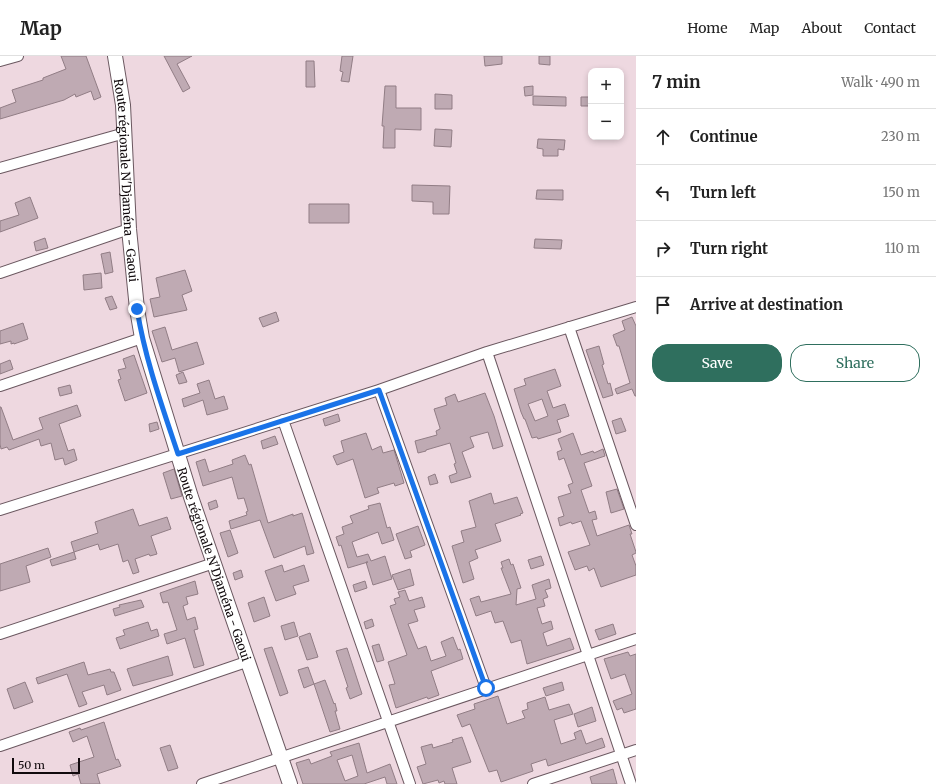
<!DOCTYPE html>
<meta charset="utf-8">
<style>
:root{--surface:#fff;--page:#f6f6f6;--text:#222;--muted:#767676;--line:#e0e0e0;--accent:#2f6f5e}
body{margin:0;font-family:Merriweather,serif;background:var(--page);color:var(--text)}
.controls{position:absolute;right:12px;top:12px;display:grid;overflow:hidden;border-radius:8px;box-shadow:0 2px 6px #0003}
.controls button{width:36px;height:36px;display:grid;place-items:center;padding:0;border:0;border-bottom:1px solid var(--line);background:var(--surface);color:var(--text);font:20px sans-serif}
.scale{position:absolute;left:12px;bottom:10px;width:68px;box-sizing:border-box;padding-left:4px;border:2px solid #110a0d;border-top:0;font-size:11px;line-height:14px;white-space:nowrap;color:#110a0d;-webkit-text-stroke:3px #eed8e0;paint-order:stroke}
.stop{position:absolute;width:12px;height:12px;margin:-9px;border:3px solid #1a73e8;border-radius:50%;background:#fff}
.stop.end{background:#1a73e8;border-color:#fff;box-shadow:0 1px 4px #0008}
.list{margin:0;padding:0;list-style:none}
h2{display:flex;justify-content:space-between;align-items:center;height:52px;margin:0;padding:0 16px;font-size:17px}
h2 small{font-size:13px;font-weight:400;color:var(--muted)}
.list li{display:grid;grid-template-columns:26px 1fr auto;gap:12px;align-items:center;box-sizing:border-box;height:56px;padding:0 16px;border-top:1px solid var(--line)}
.list b{display:block;font-size:15px;white-space:nowrap}
.list em{font-size:13px;font-style:normal;color:var(--muted)}
.actions{display:flex;gap:8px;padding:12px 16px}
.actions a{flex:1;padding:9px 0;border:1px solid var(--accent);border-radius:16px;text-align:center;font-size:14px;color:var(--accent)}
.actions .main{background:var(--accent);color:#fff}
.icon{flex:none;width:22px;height:22px;fill:none;stroke:currentColor;stroke-width:2;stroke-linecap:round;stroke-linejoin:round}
.map{position:relative;flex:none;width:636px;height:728px;overflow:hidden}
header{display:flex;align-items:center;gap:24px;box-sizing:border-box;height:56px;padding:0 20px;background:var(--surface);border-bottom:1px solid var(--line)}
header strong{font-size:19px}
nav{display:flex;gap:22px;margin-inline-start:auto;font-size:14px}
main{display:flex}
aside{flex:1;background:var(--surface)}
.map>svg:first-child{display:block}
.building{fill:#bfaab3;stroke:#917d85;fill-rule:evenodd}
.lines{fill:none;stroke-linecap:round;stroke-linejoin:round}
.street-casing{stroke:#6b5860;stroke-width:12}
.secondary-casing{stroke:#6b5860;stroke-width:16}
.street{stroke:#fff;stroke-width:10}
.secondary{stroke:#fff;stroke-width:14}
.route{stroke:#1a73e8;stroke-width:5}
.labels{text-anchor:middle;dominant-baseline:central;stroke-width:3;stroke-linejoin:round;paint-order:stroke}
.street-label{font-size:12px;fill:#110a0d;stroke:#eed8e0}
</style>
<header>
<strong>Map</strong>
<nav><a>Home</a><a>Map</a><a>About</a><a>Contact</a></nav>
</header>
<main>
<div class="map">
<svg width="636" height="728" viewBox="0 0 636 728">
<rect width="100%" height="100%" fill="#eed8e0"/>
<!-- building -->
<path class="building" d="M61,0H86L101,41L94,44L91,35L76,41L75,38L64,44L0,63V52L16,46L12,34L43,24V22L66,13Z
M164,0H192L177,8L190,32L183,36Z
M342,0H353L349,26L341,25L343,16L340,15Z
M484,0H502V8L485,10Z
M539,0H550V9L539,8Z
M306,5H314L315,31H306Z
M385,30H396V52H421V74L395,73V92H383L384,70H382Z
M533,30V39L525,40L524,31Z
M435,38L452,39V53H435Z
M533,40L566,41V50L533,49Z
M581,41H589V50H581Z
M435,73L452,74L451,91L434,90Z
M538,83L565,84L564,94L558,93V100H543V93L537,92Z
M412,129L450,130L449,158H433V146L412,145Z
M537,134H563V144L536,143Z
M30,141L38,162L0,176V165L19,159L15,147Z
M309,148H349V167H309Z
M45,182L48,192L36,195L34,186Z
M535,183L562,184L561,193L534,192Z
M110,196L113,216L105,218L101,198Z
M185,214L192,235L182,239L187,254L154,261L150,243L160,241L156,222Z
M101,217L102,232L84,234L83,219Z
M112,240L117,252L110,254L105,242Z
M276,256L279,265L263,271L259,262Z
M632,261L636,270V340H635L632,333L617,338L615,333L630,327L619,290H617L613,279L625,274L622,265Z
M23,267L28,283L14,288V287L11,288V285L0,288V275Z
M165,271L172,294L197,286L204,308L179,316L175,302L162,306L152,275Z
M599,290L604,308L602,309L608,328L610,327L613,339L603,342L586,294Z
M134,299L147,337L125,345L118,324L121,323L118,314L126,312L123,303Z
M10,304L13,313L0,318V308Z
M555,313L561,330L547,335L553,352L565,348L569,360L557,364L561,376L538,383L537,381L532,382L525,363H524L521,356L514,333L526,329L524,323ZM542,343L548,360L535,365L528,348Z
M183,316L187,326L179,328L176,319Z
M209,324L215,343L224,340L228,353L207,359L203,344L184,351L182,343L200,337L197,328Z
M70,329L72,337L60,340L58,332Z
M485,337L494,360L503,390L493,393L488,376L470,381L474,391L462,396L471,421L451,427L449,420L457,417L454,408L456,407L450,387L426,394V395L418,397L415,385L437,379L436,375L440,373V372L434,353L447,349L445,342L455,338L458,346Z
M77,349L81,360L59,368L68,395L74,393L77,404L65,409L63,402L55,404L51,387L41,390L39,383L9,394L7,391L1,393L0,388V351H1L13,384L43,373L39,362Z
M338,358L340,365L325,370L323,363Z
M621,362L626,375L616,378L612,365Z
M157,366L159,373L150,376L149,368Z
M366,377L372,394L381,390L383,397L394,394L404,427L395,430L394,427L377,432L379,437L365,442L353,403L337,409L333,400L344,396L341,385Z
M573,377L581,399L593,395L594,397L603,393L605,400L584,407L592,430L581,434L589,457L595,455L597,463L592,464L597,480L629,469L632,478H630L636,496V497L632,499L636,510V519L601,531L594,512L589,515L587,510L575,514L568,496L590,489L581,465L572,468L571,466L560,470L558,462L564,460L558,441L571,437L568,429L573,427L564,402L559,404L557,396L562,394L558,383Z
M275,380L278,388L263,393L261,385Z
M245,399L249,409L251,408L268,467L293,458V460L302,457L314,497L307,499L305,490L274,502L260,464L231,473L229,465L247,459L246,456L248,455L244,442L238,443L232,421L203,430L196,406L205,403L209,416L233,408L232,404Z
M174,413L182,440L171,443L163,417Z
M435,418L438,427L430,429L428,421Z
M617,433L624,453L611,457L606,436Z
M491,437L494,448L517,441L523,457L520,458L521,459L495,468L501,485L475,494L478,502L469,506L474,523L463,527L452,490L464,486L461,475L476,471L469,445Z
M216,444L218,451L210,454L208,447Z
M380,447L387,472L390,471L394,484L382,488L378,476L352,486L357,501L368,498L371,505L385,500L392,523L373,529L366,506H368L348,512L341,489L339,490L336,481L344,478L342,471L353,467L350,460L369,453L368,450Z
M133,453L139,470L167,461L171,473L151,480L157,498L150,500L149,498L135,503L139,516L133,518L128,504L123,506L118,488L100,494L98,488L74,496L71,486L98,477L95,466Z
M418,470L425,489L410,495L412,501L405,503L396,478Z
M230,474L238,497L228,501L220,477Z
M48,492L51,501L26,510L30,526L0,535V508Z
M74,496L76,503L52,510L50,504Z
M541,500L544,509L531,513L528,504Z
M509,503L511,509L513,508L521,532L517,533L516,549L536,543L532,529L549,523L551,532L545,534L548,541L543,543L545,550L537,552L542,568L551,565L553,573L543,577L547,590L570,582L574,593L527,608L521,584L511,587L503,565L495,567L491,555L476,560L470,543L479,540L481,546L511,538L501,512H503L501,506Z
M282,509L284,516L304,509L309,525L293,530L296,538L276,545L265,515Z
M410,513L414,529L398,534L392,519Z
M241,514L243,521L235,524L233,517Z
M195,525L198,538L186,541L188,548L183,550L187,564L195,561L198,573L194,574L204,609L194,612L185,582L167,588L164,578L177,574L168,546L163,547L160,537Z
M365,525L367,532L355,536L353,529Z
M405,534L409,545L422,541L425,551L414,554L418,565L408,568L418,593L426,590L431,605L446,600L441,586L453,581L458,594L460,593L463,603L431,615L439,639L428,643L427,641L396,652L389,629L395,628L388,606L407,599L390,550L396,548L394,543L400,541L398,536Z
M264,541L270,560L254,566L248,547Z
M141,544L144,551L115,560L113,553L120,551L119,549Z
M372,563L374,570L366,573L364,566Z
M148,566L151,575L157,573L159,580L120,593L116,582L125,579L123,574Z
M294,566L298,580L285,584L281,570Z
M613,568L616,578L599,584L595,574Z
M310,577L318,601L307,604L299,581Z
M379,588L384,604L377,606L372,590Z
M272,591L288,637L280,640L264,593Z
M347,592L362,638L350,643L346,632L348,631L336,595Z
M628,596L630,600L636,598V653L624,657L622,652L617,654L613,645L632,638L625,618L611,623L604,603Z
M168,600L173,619L133,630L127,613Z
M84,606L88,619L110,613L111,616H114L121,634L107,639L104,629L82,636L87,648L79,651L67,618L38,628L36,622Z
M308,611L314,628L304,632L298,614Z
M325,624L334,648L335,647L337,655H335L340,673L330,676L314,628Z
M25,626L33,646L14,653L7,633Z
M562,626L564,634L546,640L543,632Z
M498,640L507,668L525,662L522,655L528,653L527,647L545,641L549,654L569,648L573,658L554,664L561,688L576,683L574,677L581,674L586,688L602,682L605,691L548,710L546,703L531,708L533,715L501,726L497,714L489,716L470,668L462,671L457,659L475,653L474,648Z
M592,651L596,665L578,671L574,658Z
M104,666L116,704L118,703L121,710L97,718L100,728H81L78,718L73,720L70,709L94,701L87,680L73,686L69,676L80,672L81,674Z
M462,681L471,706L452,712L457,728H445L444,725L439,727L438,724L423,728L417,711L426,708L421,691L432,688L433,692L453,686L452,684Z
M359,687L367,717L390,708L397,728H387L385,721L364,728H303L296,707L309,703L311,708L332,700L330,696ZM352,699L358,720L345,725L337,704Z
M170,689L178,712L168,715L160,692Z
M613,713L617,728H592L590,721Z"/>
<g class="lines">
<defs>
<path id="street" d="M0,5L18,0
M0,112L125,77
M0,217L129,173
M569,271L636,469
M487,296L631,728
M0,330L142,282
M379,334L486,632
M283,364L410,728
M0,454L379,334L487,296L636,251
M0,578L214,507
M0,690L249,605
M202,728L636,583
M533,728L636,694"/>
<g id="secondary">
<path id="s1" d="M115,0L123,49L129,173L137,253L142,282L191,441L290,728"/>
</g>
</defs>
<!-- street casing -->
<use href="#street" class="street-casing"/>
<!-- secondary casing -->
<use href="#secondary" class="secondary-casing"/>
<!-- street -->
<use href="#street" class="street"/>
<!-- secondary -->
<use href="#secondary" class="secondary"/>
</g>
<g class="lines">
<!-- route -->
<path class="route" d="M137,253C145,303 162,350 178,398L379,334L486,632"/>
</g>
<g class="labels">
<!-- street labels -->
<g class="street-label">
<text stroke="none"><textPath href="#s1" startOffset="125">Route régionale N'Djaména - Gaoui</textPath></text>
<text stroke="none"><textPath href="#s1" startOffset="521">Route régionale N'Djaména - Gaoui</textPath></text>
</g>
</g>
</svg>
<div class="controls">
<button>+</button>
<button>−</button>
</div>
<div class="scale">50 m</div>
<div class="stop" style="left:486px;top:632px"></div>
<div class="stop end" style="left:137px;top:253px"></div>
</div>
<aside>
<h2>7 min<small>Walk · 490 m</small></h2>
<ul class="list">
<li><svg class="icon" aria-label="ahead" viewBox="0 0 24 24"><path d="M12 20V5M6 11l6-6 6 6"/></svg><div><b>Continue</b></div><em>230 m</em></li>
<li><svg class="icon" aria-label="left" viewBox="0 0 24 24"><path d="M17 20v-9H6M10 6l-5 5 5 5"/></svg><div><b>Turn left</b></div><em>150 m</em></li>
<li><svg class="icon" aria-label="right" viewBox="0 0 24 24"><path d="M7 20v-9h11M14 6l5 5-5 5"/></svg><div><b>Turn right</b></div><em>110 m</em></li>
<li><svg class="icon" aria-label="arrive" viewBox="0 0 24 24"><path d="M6 21V4h12l-3 4 3 4H6"/></svg><div><b>Arrive at destination</b></div></li>
</ul>
<div class="actions"><a class="main">Save</a><a>Share</a></div>
</aside>
</main>
